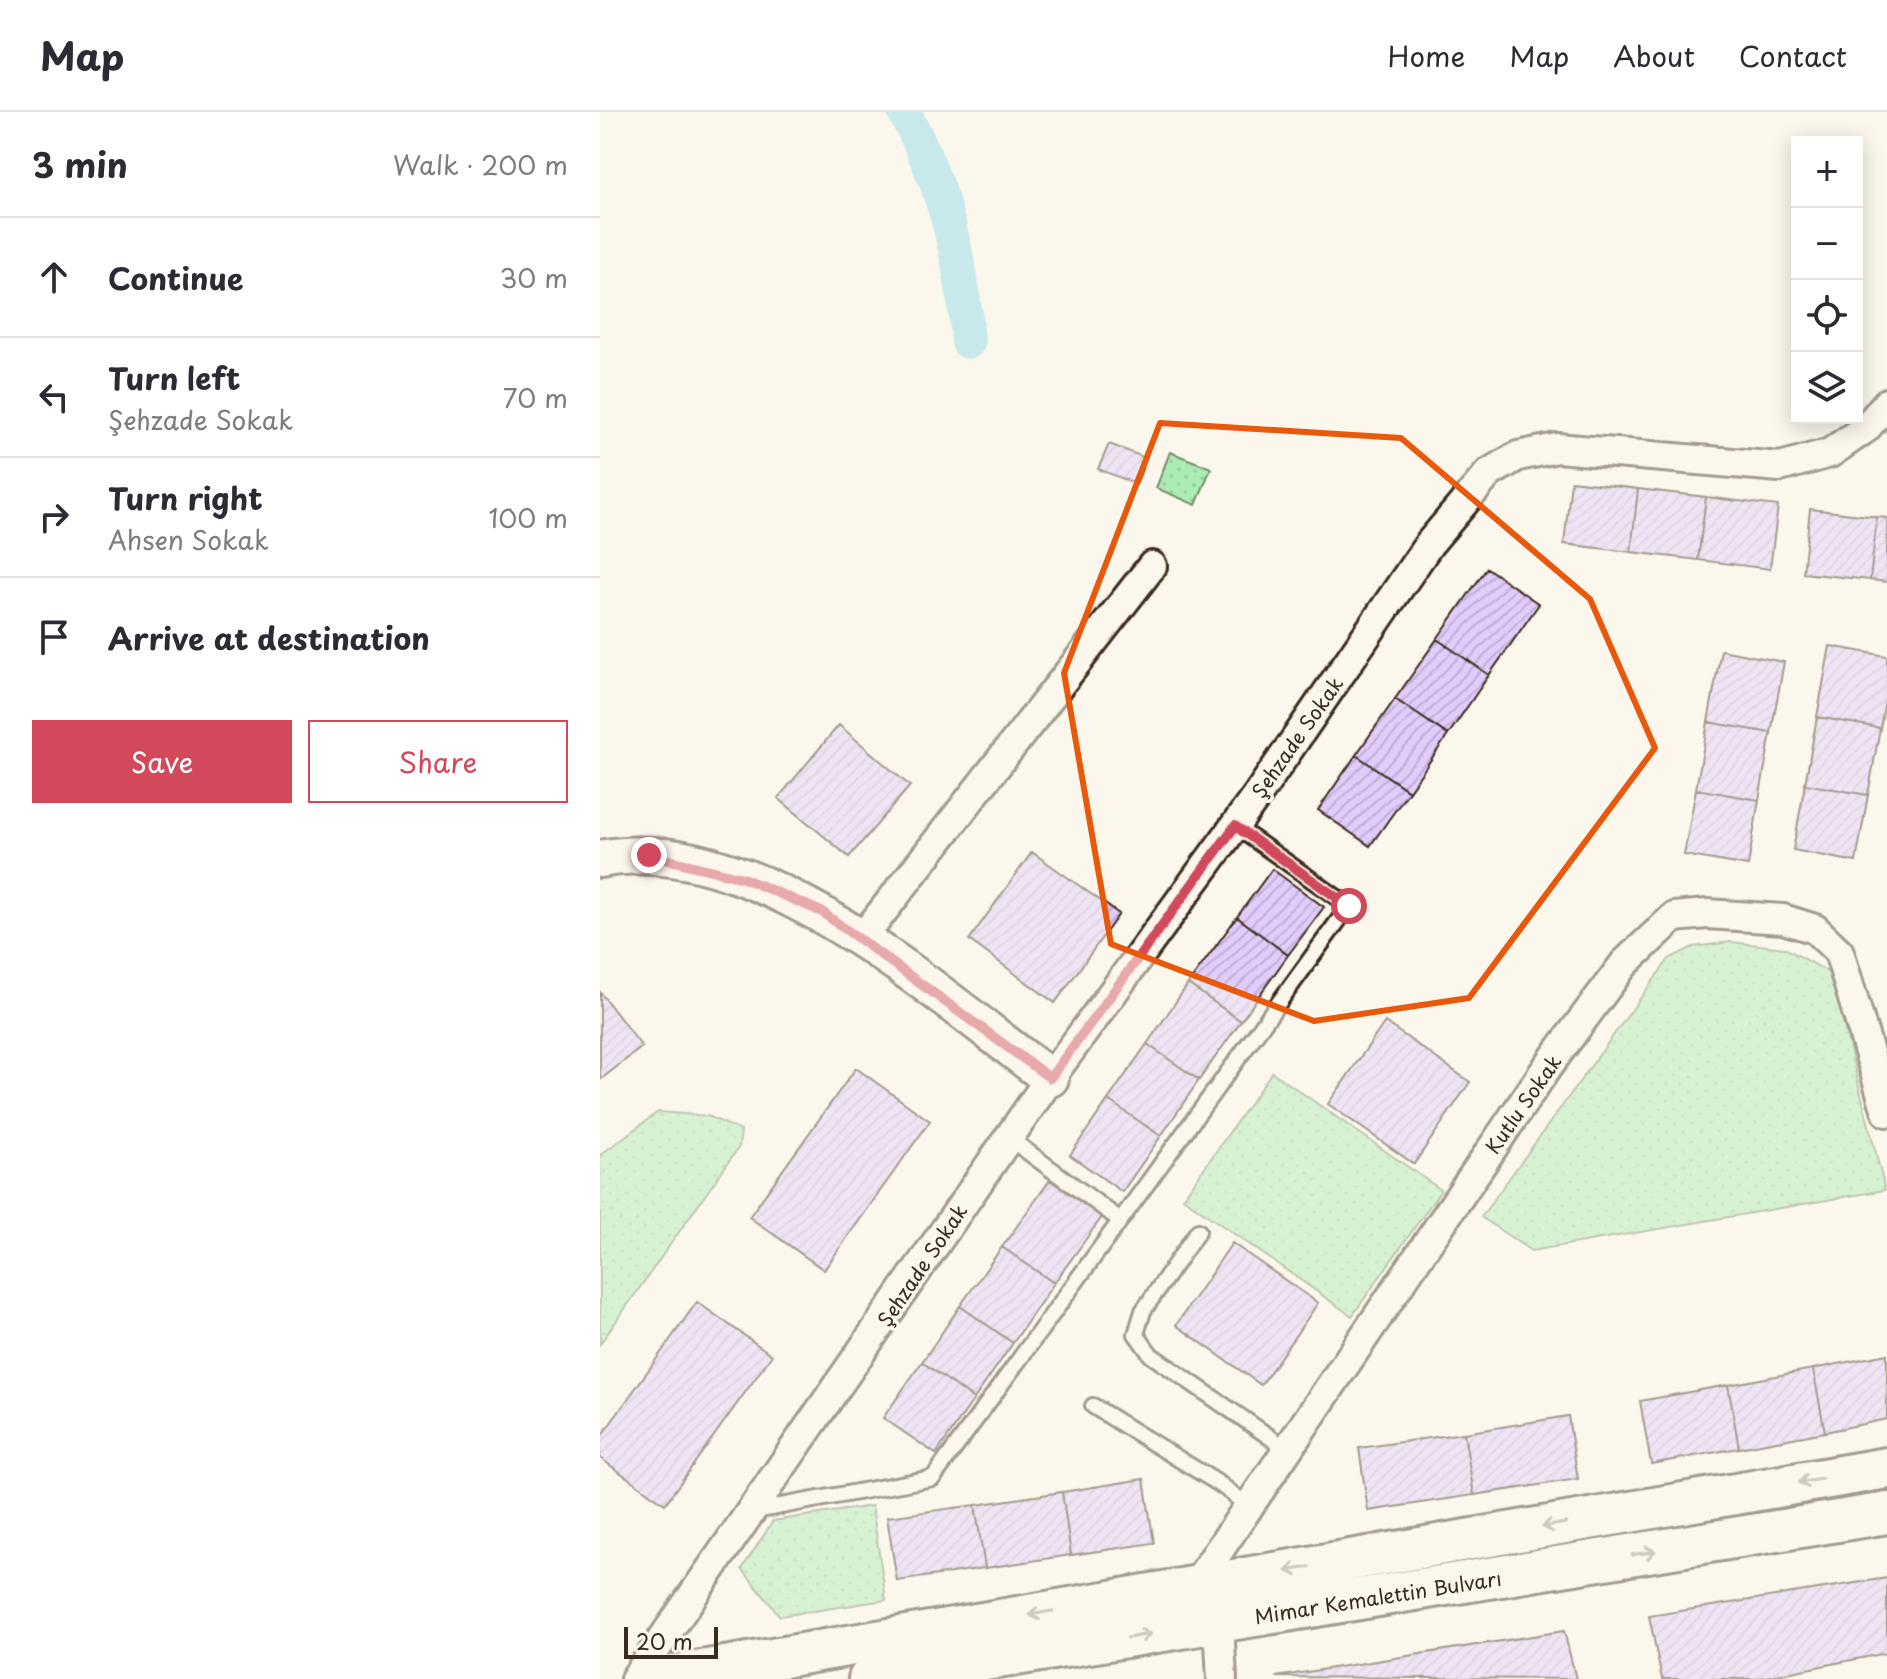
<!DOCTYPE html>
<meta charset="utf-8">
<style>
:root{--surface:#fff;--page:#f7f7f7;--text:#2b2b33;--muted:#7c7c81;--line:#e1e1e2;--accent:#d1495b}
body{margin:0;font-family:"Playpen Sans",sans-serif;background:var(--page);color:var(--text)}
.controls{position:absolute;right:24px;top:24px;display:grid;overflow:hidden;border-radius:0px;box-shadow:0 4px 20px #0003}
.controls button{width:72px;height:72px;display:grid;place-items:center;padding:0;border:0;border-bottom:2px solid var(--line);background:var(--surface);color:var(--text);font:40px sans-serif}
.scale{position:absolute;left:24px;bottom:20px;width:94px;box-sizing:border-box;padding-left:8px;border:4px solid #3b2a1e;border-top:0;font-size:22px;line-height:28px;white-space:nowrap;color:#3b2a1e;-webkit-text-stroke:6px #fbf7ec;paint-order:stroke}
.stop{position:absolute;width:24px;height:24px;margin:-18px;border:6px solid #d1495b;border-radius:50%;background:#fff}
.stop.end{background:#d1495b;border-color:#fff;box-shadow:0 2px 8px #0008}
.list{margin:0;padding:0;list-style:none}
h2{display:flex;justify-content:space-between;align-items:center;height:104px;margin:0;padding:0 32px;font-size:34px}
h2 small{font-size:26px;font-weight:400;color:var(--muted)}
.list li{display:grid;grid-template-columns:52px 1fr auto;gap:24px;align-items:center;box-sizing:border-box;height:120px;padding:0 32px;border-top:2px solid var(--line)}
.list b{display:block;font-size:30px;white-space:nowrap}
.list p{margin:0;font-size:26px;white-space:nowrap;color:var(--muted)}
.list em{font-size:26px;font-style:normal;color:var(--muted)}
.actions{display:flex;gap:16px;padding:24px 32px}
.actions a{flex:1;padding:18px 0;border:2px solid var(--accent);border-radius:0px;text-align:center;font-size:28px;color:var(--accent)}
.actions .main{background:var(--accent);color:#fff}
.icon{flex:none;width:44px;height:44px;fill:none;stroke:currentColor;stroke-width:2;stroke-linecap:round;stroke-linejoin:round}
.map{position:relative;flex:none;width:1287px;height:1567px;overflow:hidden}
header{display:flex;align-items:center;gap:48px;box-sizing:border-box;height:112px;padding:0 40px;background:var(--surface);border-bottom:2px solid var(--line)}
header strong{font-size:38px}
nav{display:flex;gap:44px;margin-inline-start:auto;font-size:28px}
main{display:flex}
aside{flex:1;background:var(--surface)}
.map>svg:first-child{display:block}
.grass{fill:url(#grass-dots);stroke:#748b69;stroke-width:2}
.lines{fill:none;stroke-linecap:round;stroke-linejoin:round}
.canal{stroke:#8ad8e8;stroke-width:34}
.building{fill:url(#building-hatch);stroke:#3b2a1e;stroke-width:2}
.service-casing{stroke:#3b2a1e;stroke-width:20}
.minor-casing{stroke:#3b2a1e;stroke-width:34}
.tertiary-casing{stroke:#3b2a1e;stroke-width:42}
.secondary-casing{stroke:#3b2a1e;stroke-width:46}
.service{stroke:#fbf7ec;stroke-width:14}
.minor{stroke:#fbf7ec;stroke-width:28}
.tertiary{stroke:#fbf7ec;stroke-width:36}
.secondary{stroke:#fbf7ec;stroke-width:40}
.oneway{stroke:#9b9085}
.route{stroke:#d1495b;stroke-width:10}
.marked{fill:none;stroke:#e8590c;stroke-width:6;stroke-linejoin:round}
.labels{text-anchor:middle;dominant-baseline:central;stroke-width:7;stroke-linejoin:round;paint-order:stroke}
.street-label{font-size:20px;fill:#3b2a1e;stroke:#fbf7ec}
</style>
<header>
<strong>Map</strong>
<nav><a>Home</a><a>Map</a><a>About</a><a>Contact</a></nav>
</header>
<main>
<aside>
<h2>3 min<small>Walk · 200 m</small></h2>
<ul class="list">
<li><svg class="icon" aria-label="ahead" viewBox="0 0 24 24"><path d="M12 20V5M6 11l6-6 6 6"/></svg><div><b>Continue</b></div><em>30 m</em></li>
<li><svg class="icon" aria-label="left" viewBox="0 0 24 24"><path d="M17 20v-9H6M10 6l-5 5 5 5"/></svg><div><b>Turn left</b><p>Şehzade Sokak</p></div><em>70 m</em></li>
<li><svg class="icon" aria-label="right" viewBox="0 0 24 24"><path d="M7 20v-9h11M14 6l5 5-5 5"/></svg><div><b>Turn right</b><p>Ahsen Sokak</p></div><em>100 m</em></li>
<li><svg class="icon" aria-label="arrive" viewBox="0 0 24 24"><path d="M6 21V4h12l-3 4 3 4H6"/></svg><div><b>Arrive at destination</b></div></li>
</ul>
<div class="actions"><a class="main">Save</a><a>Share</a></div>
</aside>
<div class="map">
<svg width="1287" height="1567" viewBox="0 0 1287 1567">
<defs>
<pattern id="grass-dots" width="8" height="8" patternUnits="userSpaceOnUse" patternTransform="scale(2)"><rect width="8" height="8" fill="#acecb4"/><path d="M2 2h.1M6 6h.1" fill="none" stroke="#95cb9a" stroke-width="1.8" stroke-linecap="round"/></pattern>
<pattern id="building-hatch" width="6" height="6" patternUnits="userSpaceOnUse" patternTransform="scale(2)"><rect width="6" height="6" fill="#e1ccfc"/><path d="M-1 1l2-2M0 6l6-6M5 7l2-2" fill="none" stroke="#c2afd8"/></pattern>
</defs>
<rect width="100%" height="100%" fill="#fbf7ec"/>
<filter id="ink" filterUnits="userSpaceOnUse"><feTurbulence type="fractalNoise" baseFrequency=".0125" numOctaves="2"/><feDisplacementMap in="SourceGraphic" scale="16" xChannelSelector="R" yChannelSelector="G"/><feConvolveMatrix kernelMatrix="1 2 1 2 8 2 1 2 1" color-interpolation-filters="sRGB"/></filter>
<g filter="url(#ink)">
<!-- grass -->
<path class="grass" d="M570,340L611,356L596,393L556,376Z
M1131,830L1185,836L1231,862L1285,1078L931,1139L881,1105L1069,847L1093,835Z
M672,960L841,1078L752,1204L583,1086Z
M58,1000L108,1004L141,1019L139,1035L0,1232V1043Z
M272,1394L286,1488L180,1504L142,1457L173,1409Z"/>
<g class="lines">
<!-- canal -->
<path class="canal" d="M304,0C343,72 363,148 368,230"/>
</g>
<!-- building -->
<path class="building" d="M509,332L546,346L536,372L498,357Z
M971,369L1038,377L1031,440L964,432Z
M1038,377L1106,385L1098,448L1031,440Z
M1106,385L1178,394L1170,457L1098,448Z
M1210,397L1277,405L1270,468L1203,461Z
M1277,405L1287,406V470L1270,468Z
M887,456L939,492L889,563L837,527Z
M837,527L889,563L848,623L795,587Z
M1230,534L1287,544V578L1280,616L1217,605Z
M1121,538L1184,550L1171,621L1108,610Z
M795,587L848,623L809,679L756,643Z
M1217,605L1280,616L1268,683L1205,672Z
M1108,610L1171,621L1159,688L1096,677Z
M239,613L310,674L249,745L178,686Z
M756,643L809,679L770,734L718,698Z
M1205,672L1268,683L1256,750L1193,738Z
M1096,677L1159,688L1148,754L1084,743Z
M432,740L519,802L455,891L369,828Z
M672,757L724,795L688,843L637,805Z
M637,805L688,843L641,909L588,872Z
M588,872L641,909L599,968L547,932Z
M0,880L42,935L0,968Z
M785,910L870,970L814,1052L728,992Z
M547,932L599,968L561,1024L508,988Z
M256,956L330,1009L224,1158L149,1105Z
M508,988L561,1024L522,1080L470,1043Z
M450,1068L502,1105L454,1171L402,1135Z
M632,1131L718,1191L661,1273L576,1213Z
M402,1135L454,1171L413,1231L360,1194Z
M97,1190L172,1243L65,1392L0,1346V1326Z
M360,1194L413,1231L374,1287L322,1250Z
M1287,1242V1307L1225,1320L1213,1257Z
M322,1250L374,1287L336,1342L283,1306Z
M1213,1257L1225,1320L1139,1336L1128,1273Z
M1128,1273L1139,1336L1051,1352L1040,1289Z
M968,1304L978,1367L874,1383L864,1321Z
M864,1321L874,1383L768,1399L759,1336Z
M544,1367L554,1431L471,1443L462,1380Z
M462,1380L471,1443L385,1456L375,1393Z
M375,1393L385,1456L297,1469L287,1405Z
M1287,1466V1541L1156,1567H1062L1049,1504Z
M964,1519L976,1567L676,1565Z"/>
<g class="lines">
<defs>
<path id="service" d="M409,1026L520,1108
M598,1119L543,1199L536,1222L551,1243L687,1337
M493,1294L621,1373L649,1395
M154,1399L333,1366L749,794L635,714"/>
<path id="minor" d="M262,826L552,454
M594,1475L948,954L1024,852L1074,805L1107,802L1183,807L1215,817L1239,840L1287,1000
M619,1512L622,1567
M35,1567L450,966L656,685L829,432L889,361L918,344L957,336L1180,355L1230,341L1266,316L1287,291"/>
<path id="tertiary" d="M0,747C154,717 335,881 450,966"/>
<path id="secondary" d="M55,1567L1287,1356
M269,1567L1287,1401"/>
</defs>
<!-- service casing -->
<use href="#service" class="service-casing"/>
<!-- minor casing -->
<use href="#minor" class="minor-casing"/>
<!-- tertiary casing -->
<use href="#tertiary" class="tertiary-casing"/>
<!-- secondary casing -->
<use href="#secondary" class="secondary-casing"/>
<!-- service -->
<use href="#service" class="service"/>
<!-- minor -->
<use href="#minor" class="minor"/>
<!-- tertiary -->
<use href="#tertiary" class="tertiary"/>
<!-- secondary -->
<use href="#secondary" class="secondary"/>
</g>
<!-- one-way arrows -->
<defs><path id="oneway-shaft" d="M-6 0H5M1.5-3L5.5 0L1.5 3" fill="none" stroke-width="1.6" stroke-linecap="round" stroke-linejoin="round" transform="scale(2)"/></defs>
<g class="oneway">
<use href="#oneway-shaft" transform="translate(1210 1369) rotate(170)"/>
<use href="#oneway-shaft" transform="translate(954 1413) rotate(170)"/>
<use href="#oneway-shaft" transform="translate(1044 1441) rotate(-9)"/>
<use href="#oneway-shaft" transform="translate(698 1457) rotate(170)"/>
<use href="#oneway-shaft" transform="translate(441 1501) rotate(170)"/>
<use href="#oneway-shaft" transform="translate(539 1524) rotate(-9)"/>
</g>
</g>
<g class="lines" filter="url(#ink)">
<!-- route -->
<path class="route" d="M49,743L143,766L222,800L450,966L635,714L749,794"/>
</g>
<!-- marked area -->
<path d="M0 0H1287V1567H0ZM560,311L801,326L990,487L1055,636L869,886L714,909L511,832L464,561Z" fill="#fbf7ec" fill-opacity=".55" fill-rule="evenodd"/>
<path class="marked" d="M560,311L801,326L990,487L1055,636L869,886L714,909L511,832L464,561Z"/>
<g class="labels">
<!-- street labels -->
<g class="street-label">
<text transform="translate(697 625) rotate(-55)">Şehzade Sokak</text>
<text transform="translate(923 992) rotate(-55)">Kutlu Sokak</text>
<text transform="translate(322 1153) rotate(-56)">Şehzade Sokak</text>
<text transform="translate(778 1485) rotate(-9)">Mimar Kemalettin Bulvarı</text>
</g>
</g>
</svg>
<div class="controls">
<button>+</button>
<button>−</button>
<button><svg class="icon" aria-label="locate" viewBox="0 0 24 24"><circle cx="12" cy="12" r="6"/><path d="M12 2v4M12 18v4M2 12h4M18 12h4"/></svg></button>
<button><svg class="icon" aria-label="layers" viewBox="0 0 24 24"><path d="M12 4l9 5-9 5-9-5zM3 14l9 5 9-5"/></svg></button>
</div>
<div class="scale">20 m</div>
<div class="stop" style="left:749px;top:794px"></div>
<div class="stop end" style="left:49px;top:743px"></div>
</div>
</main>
